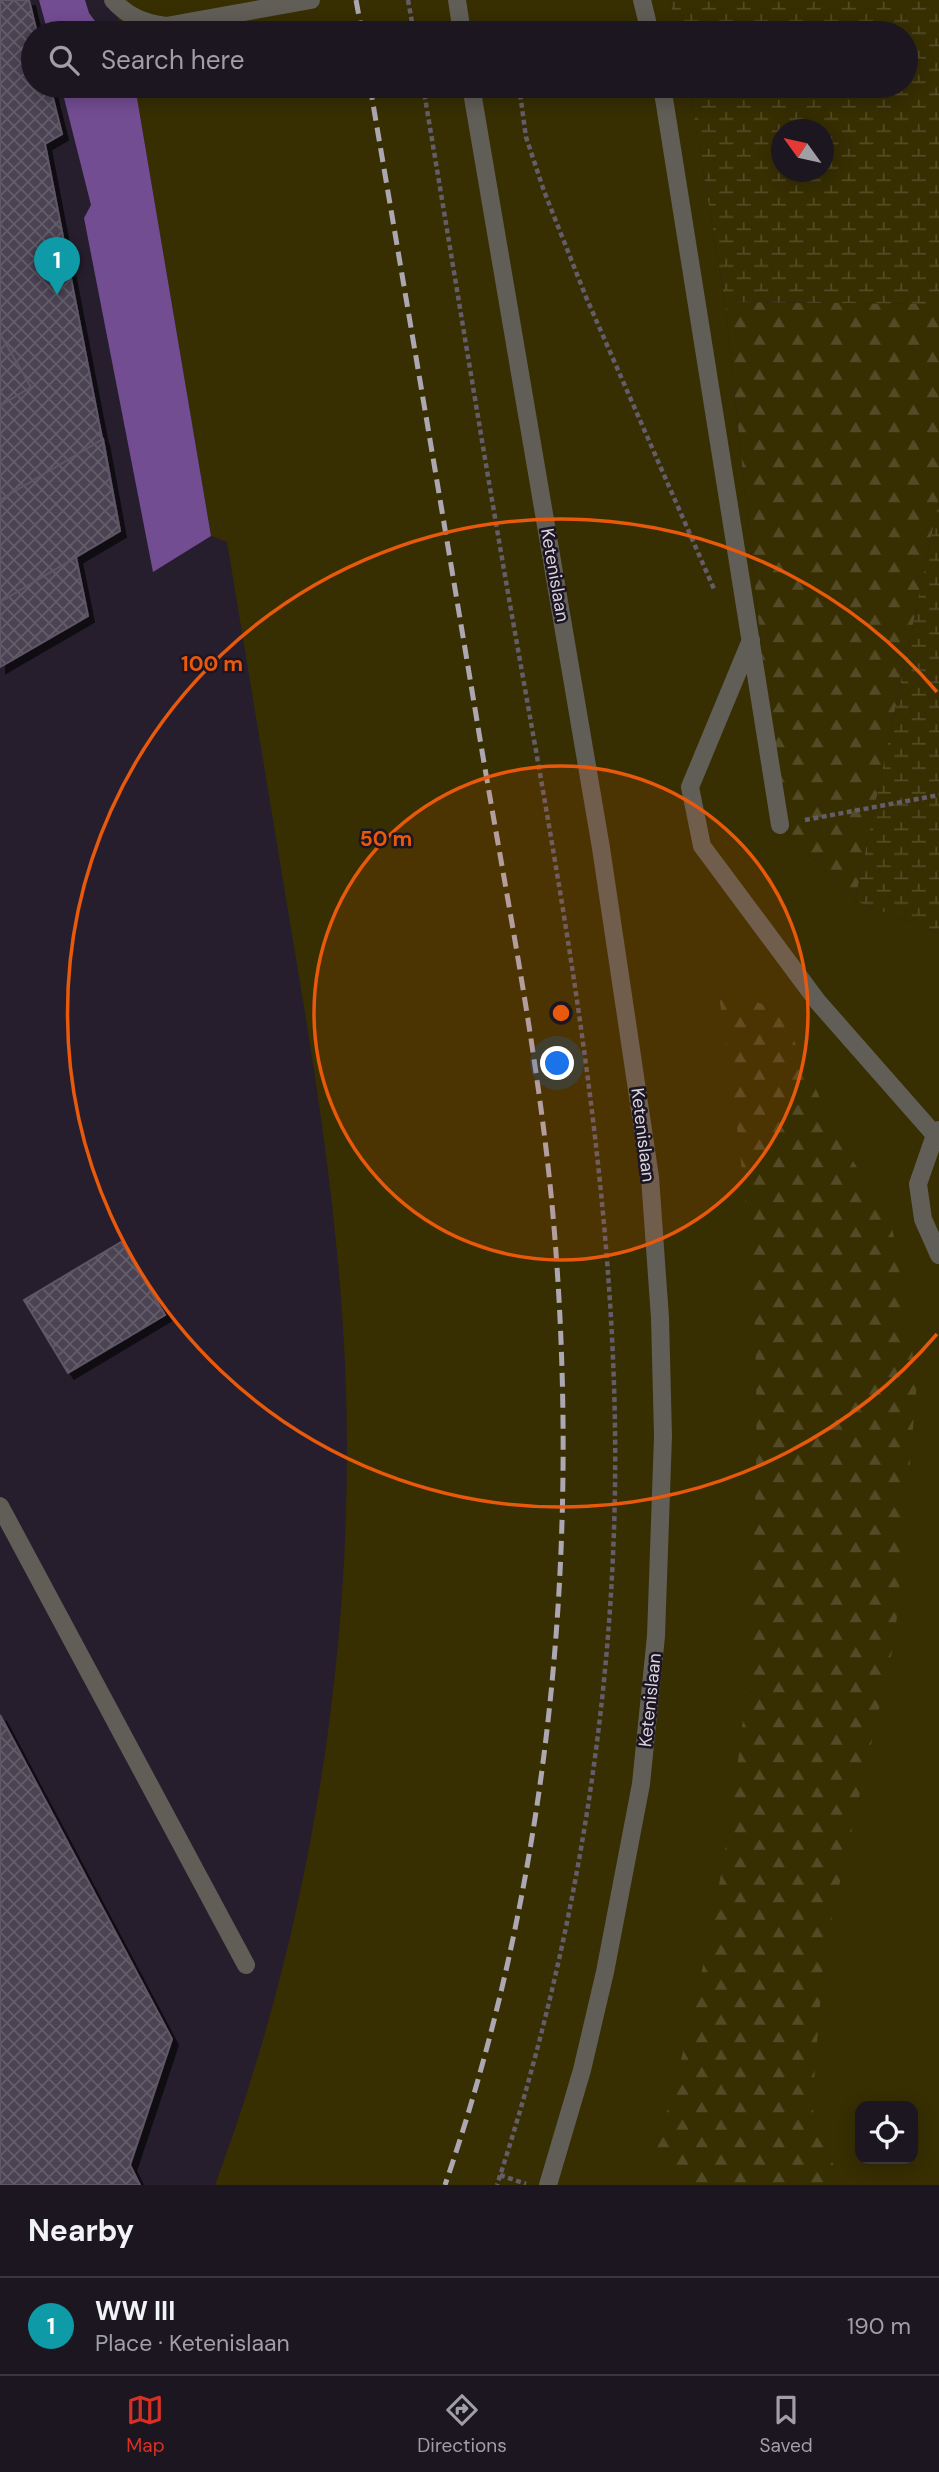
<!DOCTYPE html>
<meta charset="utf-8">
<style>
:root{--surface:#1c1621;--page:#29232e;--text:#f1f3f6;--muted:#a09fa5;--line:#3a353f;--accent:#d93025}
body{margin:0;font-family:"DM Sans",sans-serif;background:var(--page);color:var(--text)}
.controls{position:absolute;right:21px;bottom:21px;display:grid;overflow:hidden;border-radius:14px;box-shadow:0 4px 18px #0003}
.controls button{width:63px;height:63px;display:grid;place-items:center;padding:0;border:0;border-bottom:2px solid var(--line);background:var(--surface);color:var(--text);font:35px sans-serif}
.compass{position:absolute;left:771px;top:119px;width:63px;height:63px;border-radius:50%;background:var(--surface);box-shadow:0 4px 18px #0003;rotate:303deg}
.you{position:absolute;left:558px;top:1064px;width:24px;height:24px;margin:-18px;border:5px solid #fff;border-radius:50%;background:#1a73e8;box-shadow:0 0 0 10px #1a73e833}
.badge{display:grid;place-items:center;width:46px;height:46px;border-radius:50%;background:var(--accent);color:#fff;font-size:23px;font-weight:700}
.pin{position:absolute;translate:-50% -58px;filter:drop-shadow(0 2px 4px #0008)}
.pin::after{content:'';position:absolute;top:37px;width:24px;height:21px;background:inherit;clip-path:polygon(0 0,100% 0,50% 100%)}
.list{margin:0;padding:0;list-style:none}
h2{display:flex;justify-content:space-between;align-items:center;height:91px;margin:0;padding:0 28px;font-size:30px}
h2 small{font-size:23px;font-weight:400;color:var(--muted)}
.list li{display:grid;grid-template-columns:46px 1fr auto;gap:21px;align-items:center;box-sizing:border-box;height:98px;padding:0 28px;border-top:2px solid var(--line)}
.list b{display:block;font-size:26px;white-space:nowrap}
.list p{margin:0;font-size:23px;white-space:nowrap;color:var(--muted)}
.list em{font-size:23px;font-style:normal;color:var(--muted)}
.icon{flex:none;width:38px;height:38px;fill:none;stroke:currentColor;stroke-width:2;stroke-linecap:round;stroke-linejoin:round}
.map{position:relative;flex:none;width:939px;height:2185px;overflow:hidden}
.search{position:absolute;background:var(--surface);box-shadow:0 4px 18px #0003;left:21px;right:21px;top:21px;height:77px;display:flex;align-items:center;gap:18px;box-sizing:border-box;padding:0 24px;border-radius:38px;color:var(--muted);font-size:26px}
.sheet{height:189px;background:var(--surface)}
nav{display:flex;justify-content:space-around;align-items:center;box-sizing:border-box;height:98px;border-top:2px solid var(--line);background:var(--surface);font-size:19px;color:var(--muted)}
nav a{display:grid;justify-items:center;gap:4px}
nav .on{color:var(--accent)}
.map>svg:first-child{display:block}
.grass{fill:#372e02;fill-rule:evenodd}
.forest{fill:url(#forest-firs)}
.wetland{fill:url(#wetland-marsh);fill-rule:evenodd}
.water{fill:#734d92}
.building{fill:url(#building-cross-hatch);stroke:#5e5666;stroke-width:2;filter:url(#shadow)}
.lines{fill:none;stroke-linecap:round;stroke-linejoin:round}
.path{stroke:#645d69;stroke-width:4.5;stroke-dasharray:5 3.5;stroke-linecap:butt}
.service{stroke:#605e56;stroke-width:18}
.minor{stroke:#605e56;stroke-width:18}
.tertiary{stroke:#605e56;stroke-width:18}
.rail{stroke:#ada7b2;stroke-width:5;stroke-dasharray:14 7;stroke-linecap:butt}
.ring{fill:none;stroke:#e8590c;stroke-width:3.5}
.labels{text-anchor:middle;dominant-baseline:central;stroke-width:5;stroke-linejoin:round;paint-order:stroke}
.street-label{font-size:18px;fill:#d9d4de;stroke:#1c1522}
.centre{fill:#e8590c;stroke:#1c1522;stroke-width:3.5}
.ring-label{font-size:21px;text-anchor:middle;font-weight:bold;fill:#e8590c;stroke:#1c1522;stroke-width:5;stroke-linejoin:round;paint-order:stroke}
</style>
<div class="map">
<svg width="939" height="2185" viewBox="0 0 939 2185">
<defs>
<pattern id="forest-firs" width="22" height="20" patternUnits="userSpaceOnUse" patternTransform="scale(1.75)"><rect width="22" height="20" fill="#372e02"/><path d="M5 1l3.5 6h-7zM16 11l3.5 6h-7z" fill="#534b26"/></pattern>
<pattern id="wetland-marsh" width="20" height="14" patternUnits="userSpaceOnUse" patternTransform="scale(1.75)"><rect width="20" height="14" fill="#372e02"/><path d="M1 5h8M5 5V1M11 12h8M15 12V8" fill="none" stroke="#534b26"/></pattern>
<pattern id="building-cross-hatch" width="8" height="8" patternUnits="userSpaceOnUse" patternTransform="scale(1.75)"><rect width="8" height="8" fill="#4b4352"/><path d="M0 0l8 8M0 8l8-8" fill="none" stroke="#645d6a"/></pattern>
<filter id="shadow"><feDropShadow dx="6" dy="6" stdDeviation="0" flood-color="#0009"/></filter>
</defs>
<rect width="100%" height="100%" fill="#261e2c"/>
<!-- grass -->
<path class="grass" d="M114,0H670L677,33H122Z
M135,86H689L725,302L780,825L855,901L939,933V2185H215C312,1924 357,1641 345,1363C338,1215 315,1069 290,923C269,796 248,669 227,542L211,536ZM860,2106H913V2159H860Z"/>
<!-- forest -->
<path class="forest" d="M725,302L939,304V500L855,901L780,825Z
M718,989L780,1010L834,1129L892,1226L917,1381L895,1638L824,1953L812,2108L841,2185H681L655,2154C704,1989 737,1816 750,1643C753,1600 753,1557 755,1513C757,1446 757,1379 754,1312C748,1204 734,1096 718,989Z"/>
<!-- wetland -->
<path class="wetland" d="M670,0H939V304L725,302L689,86H906V33H677ZM782,130H824V172H782Z
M939,500V933L855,901Z"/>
<!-- water -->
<path class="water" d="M39,0H85L89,13L104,33H48Z
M61,86H135L211,536L153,572L84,218L91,205Z"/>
<!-- building -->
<path class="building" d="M0,0H29L37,33H33V86H50L62,134L45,144L120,531L76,557L88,616L0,667Z
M0,334L31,387L0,406Z
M103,439L120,531L0,602V500Z
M121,1242L165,1315L68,1373L24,1300Z
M0,1715L172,2039L130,2165L140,2185H0Z"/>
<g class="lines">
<!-- path -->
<path class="path" d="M408,0L414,33
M344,33L376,29L386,33
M423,86C455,275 485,465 519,655C562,897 606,1139 614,1385C623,1655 581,1929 497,2185
M519,86L526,137L544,191L586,297L714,589
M51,92L76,86
M805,820L939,795
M500,2175L526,2184"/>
<!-- service -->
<path class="service" d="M642,0L650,33
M662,86L780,825
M751,640L690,787L702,846L818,1002L935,1135
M0,1506L246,1965"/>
<!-- minor -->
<path class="minor" d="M113,0C128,17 144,23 166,26L311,0
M939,1130L935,1135L918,1184L923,1219L939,1255"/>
<!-- tertiary -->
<path class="tertiary" d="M457,0L462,33
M471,86L601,848L650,1177L660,1318L663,1436L656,1636L641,1784L605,1972L582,2070L548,2185"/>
<!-- rail -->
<path class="rail" d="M356,0L362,33
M370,86C407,304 444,521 480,739C506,894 537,1048 552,1204C582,1533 553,1871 445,2185"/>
</g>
<!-- distance rings -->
<circle cx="561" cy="1013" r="247" fill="#e8590c" fill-opacity=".12"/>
<g class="ring">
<circle cx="561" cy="1013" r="247"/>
<path d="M937 1334A494 494 0 1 1 937 692"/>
</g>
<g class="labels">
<!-- street labels -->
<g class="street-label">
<text transform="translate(555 575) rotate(80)">Ketenislaan</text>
<text transform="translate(643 1135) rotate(83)">Ketenislaan</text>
<text transform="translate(650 1700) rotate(-84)">Ketenislaan</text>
</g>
</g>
<circle cx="561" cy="1013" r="10" class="centre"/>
<g class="ring-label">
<text x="212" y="671">100 m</text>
<text x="386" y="846">50 m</text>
</g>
</svg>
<div class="controls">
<button><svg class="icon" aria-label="locate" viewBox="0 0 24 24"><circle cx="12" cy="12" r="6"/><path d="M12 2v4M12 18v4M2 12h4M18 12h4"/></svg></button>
</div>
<svg class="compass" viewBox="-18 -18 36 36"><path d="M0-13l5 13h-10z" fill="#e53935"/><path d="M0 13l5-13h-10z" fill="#a09fa5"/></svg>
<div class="you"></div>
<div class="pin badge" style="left:57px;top:295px;background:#0f9aa8">1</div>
<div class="search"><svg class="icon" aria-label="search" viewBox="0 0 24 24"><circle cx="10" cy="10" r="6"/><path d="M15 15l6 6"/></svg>Search here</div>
</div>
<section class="sheet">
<h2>Nearby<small></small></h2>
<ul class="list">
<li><span class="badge" style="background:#0f9aa8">1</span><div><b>WW III</b><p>Place · Ketenislaan</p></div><em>190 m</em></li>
</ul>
</section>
<nav>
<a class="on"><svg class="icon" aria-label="map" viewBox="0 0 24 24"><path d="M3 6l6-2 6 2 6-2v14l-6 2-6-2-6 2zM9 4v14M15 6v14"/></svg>Map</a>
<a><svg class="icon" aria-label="directions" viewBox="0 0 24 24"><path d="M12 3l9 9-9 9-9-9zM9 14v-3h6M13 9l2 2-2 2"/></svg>Directions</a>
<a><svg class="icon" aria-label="saved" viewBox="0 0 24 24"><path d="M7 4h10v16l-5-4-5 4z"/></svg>Saved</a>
</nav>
